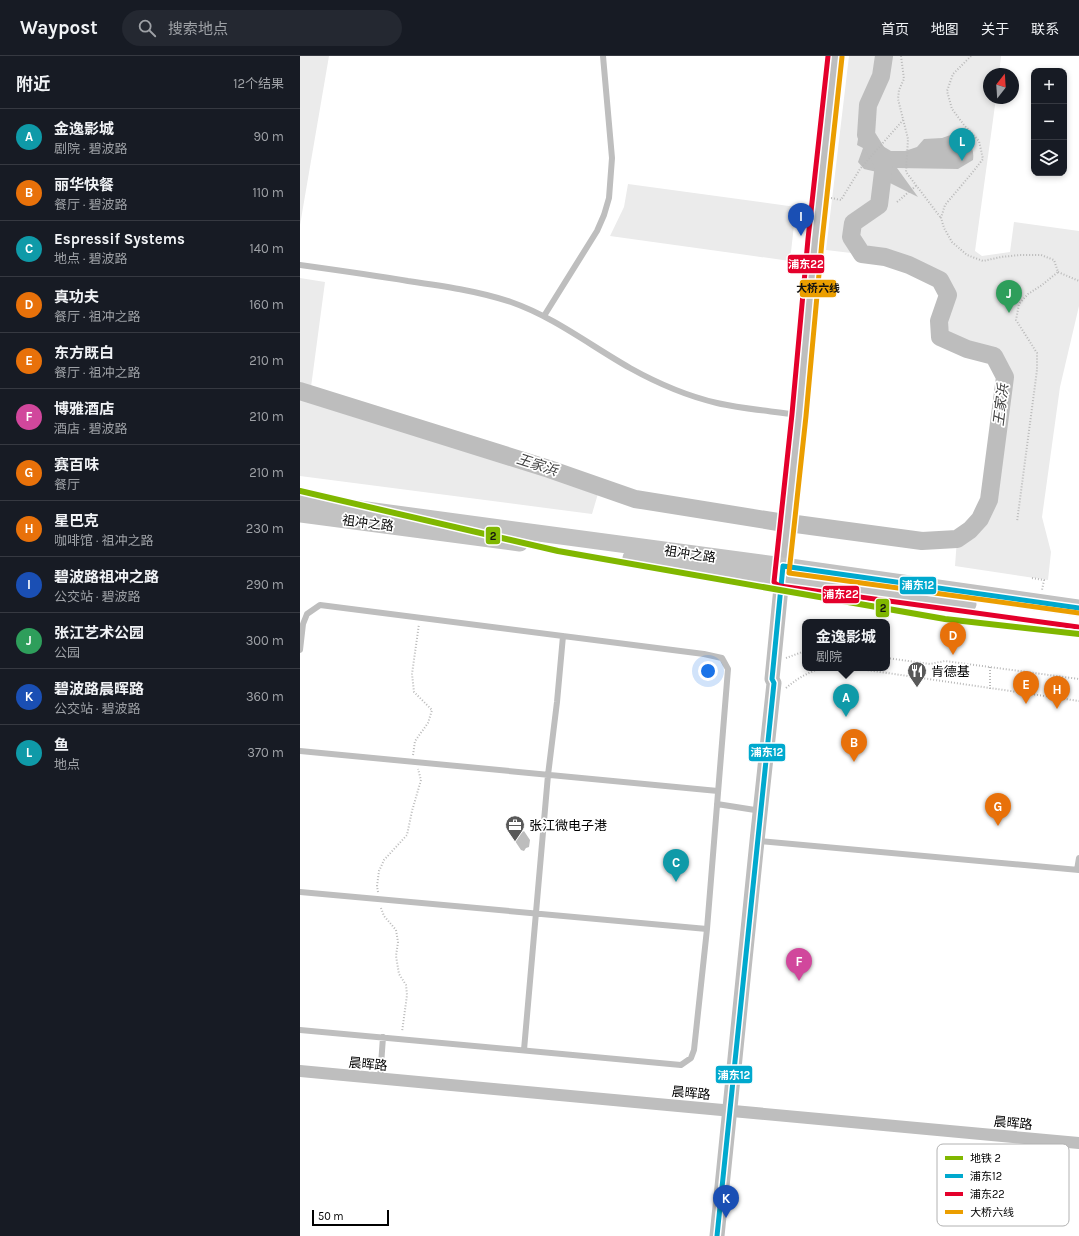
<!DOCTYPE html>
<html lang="zh">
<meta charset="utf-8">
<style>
:root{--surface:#171b24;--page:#242831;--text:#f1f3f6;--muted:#9ea1a6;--line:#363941;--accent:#0f766e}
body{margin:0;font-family:Karla,"Noto Sans SC",sans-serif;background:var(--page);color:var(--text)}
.controls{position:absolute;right:12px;top:12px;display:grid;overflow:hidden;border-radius:8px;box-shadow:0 2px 6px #0003}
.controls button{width:36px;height:36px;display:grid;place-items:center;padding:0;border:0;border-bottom:1px solid var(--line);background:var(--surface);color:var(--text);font:20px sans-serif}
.compass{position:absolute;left:683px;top:12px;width:36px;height:36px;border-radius:50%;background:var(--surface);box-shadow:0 2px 6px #0003;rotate:17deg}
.scale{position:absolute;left:12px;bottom:10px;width:77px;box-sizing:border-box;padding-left:4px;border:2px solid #000;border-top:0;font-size:11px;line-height:14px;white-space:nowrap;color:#000;-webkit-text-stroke:3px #fff;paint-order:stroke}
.you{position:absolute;left:408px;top:615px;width:14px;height:14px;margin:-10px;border:3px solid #fff;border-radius:50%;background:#1a73e8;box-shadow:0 0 0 6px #1a73e833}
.badge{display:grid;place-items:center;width:26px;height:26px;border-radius:50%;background:var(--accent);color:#fff;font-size:13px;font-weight:700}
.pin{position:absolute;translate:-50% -33px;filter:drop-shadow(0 1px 2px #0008)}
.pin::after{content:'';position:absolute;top:21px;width:14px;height:12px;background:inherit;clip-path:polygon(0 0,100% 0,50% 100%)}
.popup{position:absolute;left:502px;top:563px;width:88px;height:52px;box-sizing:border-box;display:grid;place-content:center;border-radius:8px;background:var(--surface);filter:drop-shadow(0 1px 3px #0005);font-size:13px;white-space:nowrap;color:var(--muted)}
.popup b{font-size:15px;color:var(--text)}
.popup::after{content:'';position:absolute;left:50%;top:100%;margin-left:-8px;border:8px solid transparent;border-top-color:var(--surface)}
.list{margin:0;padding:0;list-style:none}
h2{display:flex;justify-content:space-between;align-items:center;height:52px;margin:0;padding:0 16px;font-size:17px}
h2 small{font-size:13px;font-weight:400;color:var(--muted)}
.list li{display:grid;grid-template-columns:26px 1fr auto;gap:12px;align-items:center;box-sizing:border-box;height:56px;padding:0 16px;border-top:1px solid var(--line)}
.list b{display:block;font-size:15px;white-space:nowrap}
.list p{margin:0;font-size:13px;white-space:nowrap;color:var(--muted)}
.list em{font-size:13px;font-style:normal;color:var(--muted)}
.icon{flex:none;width:22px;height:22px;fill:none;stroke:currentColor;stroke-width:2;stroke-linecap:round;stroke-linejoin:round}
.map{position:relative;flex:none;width:779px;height:1180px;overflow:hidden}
header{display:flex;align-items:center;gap:24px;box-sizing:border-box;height:56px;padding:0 20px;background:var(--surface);border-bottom:1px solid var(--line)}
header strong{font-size:19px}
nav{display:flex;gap:22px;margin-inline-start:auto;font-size:14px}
.search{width:280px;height:36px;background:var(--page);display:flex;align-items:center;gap:10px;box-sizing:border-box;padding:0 14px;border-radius:22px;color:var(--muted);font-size:15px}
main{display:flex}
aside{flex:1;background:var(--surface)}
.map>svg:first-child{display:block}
.green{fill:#ebebeb}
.water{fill:#bdbdbd}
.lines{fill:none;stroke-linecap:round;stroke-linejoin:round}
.river{stroke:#bdbdbd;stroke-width:18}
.path{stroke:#b9b9b9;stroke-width:2;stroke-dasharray:1 2;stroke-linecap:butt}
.service{stroke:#bebebe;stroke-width:6}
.minor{stroke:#bebebe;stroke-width:12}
.tertiary{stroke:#bebebe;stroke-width:15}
.secondary{stroke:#c2c2c2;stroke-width:17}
.bus-1-casing{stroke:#fff;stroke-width:8}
.bus-2-casing{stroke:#fff;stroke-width:8}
.bus-3-casing{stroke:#fff;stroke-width:8}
.bus-1{stroke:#00a9ce;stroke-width:5}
.bus-2{stroke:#e4002b;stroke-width:5}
.bus-3{stroke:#eb9e00;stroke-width:5}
.metro-1-casing{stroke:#fff;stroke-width:9}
.metro-1{stroke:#80b700;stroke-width:6}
.labels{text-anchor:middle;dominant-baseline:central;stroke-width:3.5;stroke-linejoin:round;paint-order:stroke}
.street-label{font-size:13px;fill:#000;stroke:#fff}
.poi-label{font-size:13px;fill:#000;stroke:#fff;text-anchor:start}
.water-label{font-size:14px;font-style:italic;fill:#424242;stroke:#fff}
.key{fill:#fff;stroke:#b2b2b2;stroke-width:1}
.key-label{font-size:11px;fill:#000}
.line-badge{stroke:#fff;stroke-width:1.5}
.badge-label{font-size:11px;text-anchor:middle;font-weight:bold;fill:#fff}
.pale-badge-label{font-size:11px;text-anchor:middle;font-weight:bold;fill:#111}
</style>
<header>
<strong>Waypost</strong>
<div class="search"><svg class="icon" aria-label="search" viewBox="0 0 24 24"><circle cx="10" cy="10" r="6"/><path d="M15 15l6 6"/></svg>搜索地点</div>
<nav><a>首页</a><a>地图</a><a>关于</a><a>联系</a></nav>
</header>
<main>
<aside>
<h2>附近<small>12个结果</small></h2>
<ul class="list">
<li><span class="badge" style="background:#0f9aa8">A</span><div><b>金逸影城</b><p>剧院 · 碧波路</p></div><em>90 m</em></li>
<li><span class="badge" style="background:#e8710a">B</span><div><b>丽华快餐</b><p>餐厅 · 碧波路</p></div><em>110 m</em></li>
<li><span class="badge" style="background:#0f9aa8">C</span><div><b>Espressif Systems</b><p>地点 · 碧波路</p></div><em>140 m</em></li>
<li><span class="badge" style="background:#e8710a">D</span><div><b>真功夫</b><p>餐厅 · 祖冲之路</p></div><em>160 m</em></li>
<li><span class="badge" style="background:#e8710a">E</span><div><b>东方既白</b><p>餐厅 · 祖冲之路</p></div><em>210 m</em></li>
<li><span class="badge" style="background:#d1479c">F</span><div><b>博雅酒店</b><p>酒店 · 碧波路</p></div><em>210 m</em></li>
<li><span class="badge" style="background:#e8710a">G</span><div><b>赛百味</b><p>餐厅</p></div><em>210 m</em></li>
<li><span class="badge" style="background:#e8710a">H</span><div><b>星巴克</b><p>咖啡馆 · 祖冲之路</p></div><em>230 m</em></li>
<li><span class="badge" style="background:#1a4fb4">I</span><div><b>碧波路祖冲之路</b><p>公交站 · 碧波路</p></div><em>290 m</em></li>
<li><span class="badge" style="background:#2e9e5b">J</span><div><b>张江艺术公园</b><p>公园</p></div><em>300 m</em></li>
<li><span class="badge" style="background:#1a4fb4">K</span><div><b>碧波路晨晖路</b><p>公交站 · 碧波路</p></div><em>360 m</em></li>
<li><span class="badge" style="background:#0f9aa8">L</span><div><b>鱼</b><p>地点</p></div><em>370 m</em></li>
</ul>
</aside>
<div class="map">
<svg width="779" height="1180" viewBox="0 0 779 1180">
<rect width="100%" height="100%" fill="#fff"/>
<!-- green -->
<path class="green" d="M0,0H29L0,169Z
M549,0H701L699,18H689V42H696L675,195L682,200L710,196L714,166L779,175V250L760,331L742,461L751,496L748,524L655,510L657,483L670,474L680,463L689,444L705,321L694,300L667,293L640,281L639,265L648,239L640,224L609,209L585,201L526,194Z
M328,128L496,151L490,205L310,180L324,151Z
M0,222L25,226L11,331L302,424L292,458L0,420Z"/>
<!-- water -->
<path class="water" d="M561,65L570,68L571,78L576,86L591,95H605L617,91L624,83L642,82L656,77C667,84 675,89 673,104L658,113L597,112L618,141L588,126L577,116L564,113L558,106L563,92L557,89Z
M224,775L230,784L229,791L226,792L224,795L221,794L215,785L217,780Z"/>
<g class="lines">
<!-- river -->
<path class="river" d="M0,335L249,413L335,443L478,466
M496,468L622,485L657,483L670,474L680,463L689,444L705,321L694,300L667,293L640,281L639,265L648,239L640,224L609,209L585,201L562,198L551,181L553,167L579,149L584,108L566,79L568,49L581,20L584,0"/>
<!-- path -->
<path class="path" d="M601,0L604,23L599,34L598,43L608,83L606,116L641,162
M671,0L653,18L647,35L652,53L664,69L679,85L683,103L672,117L645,149L641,162L644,172L652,186L667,199L683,205L701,201L720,199H741L754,204L758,216L742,229L728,238L719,248L716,264L737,297V314L717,466
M531,142L541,144L560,113L604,63
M597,146L617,129
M758,216L779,225
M732,522L744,524L742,534
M486,602L505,595
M587,602L630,608L645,605L779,623
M553,612L779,645
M486,632C498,622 508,616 523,612
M690,633V611
M113,699L115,685L128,667L132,654L114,636L112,618L119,568
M78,836L77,830L79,815L84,804L107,779L112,755L121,724L118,713
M81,852L84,860L96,874L98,886L96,900L99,918L106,929L107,939L102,976"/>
<!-- service -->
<path class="service" d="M0,209C36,214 72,219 108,225C143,230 178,235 211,246C254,261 291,290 330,312C357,327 387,340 417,347C443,353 471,355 498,359
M244,260L297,175L304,159L309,142L312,102L303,0
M0,594L3,568L7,558L20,549L404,598L422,602L428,613L407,873L394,994L391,1002L381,1009L0,974
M0,695L418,735
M417,748L455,754
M458,785L779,814
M777,814L779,802
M0,836L407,873
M224,994L248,719L257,646L263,580
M80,1023L83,981"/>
<!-- minor -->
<path class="minor" d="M0,1015L779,1087"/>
<!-- tertiary -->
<path class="tertiary" d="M417,1180L457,785L474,627L472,623L515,184L535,0"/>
<!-- secondary -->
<path class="secondary" d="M0,445L483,510L779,552
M0,458L220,487
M331,502L668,548"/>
<defs>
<path id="bus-1" d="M417,1180L474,627L472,623L483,510L779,552"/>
<path id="bus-2" d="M528,0L508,183L492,358L474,526L476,528L480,530L778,571"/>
<path id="bus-3" d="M542,1L522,185L506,360L489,517L779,557"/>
</defs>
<!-- bus-1 casing -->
<use href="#bus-1" class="bus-1-casing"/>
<!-- bus-2 casing -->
<use href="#bus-2" class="bus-2-casing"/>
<!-- bus-3 casing -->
<use href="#bus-3" class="bus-3-casing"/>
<!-- bus-1 -->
<use href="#bus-1" class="bus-1"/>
<!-- bus-2 -->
<use href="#bus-2" class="bus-2"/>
<!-- bus-3 -->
<use href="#bus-3" class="bus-3"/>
<defs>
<path id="metro-1" d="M0,435L258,495L645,563L779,578"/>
</defs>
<!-- metro-1 casing -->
<use href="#metro-1" class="metro-1-casing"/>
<!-- metro-1 -->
<use href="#metro-1" class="metro-1"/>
</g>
<!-- icons -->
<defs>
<symbol id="restaurant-pin" viewBox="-11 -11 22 30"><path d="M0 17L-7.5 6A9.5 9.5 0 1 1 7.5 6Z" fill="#595959" stroke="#fff"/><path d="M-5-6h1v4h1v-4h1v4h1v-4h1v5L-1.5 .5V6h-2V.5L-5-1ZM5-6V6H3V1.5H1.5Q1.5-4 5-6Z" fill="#fff"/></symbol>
<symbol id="office-pin" viewBox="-11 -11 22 30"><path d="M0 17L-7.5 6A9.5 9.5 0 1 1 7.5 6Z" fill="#595959" stroke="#fff"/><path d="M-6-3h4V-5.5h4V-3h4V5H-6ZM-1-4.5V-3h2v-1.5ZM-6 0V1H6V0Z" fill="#fff"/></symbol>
</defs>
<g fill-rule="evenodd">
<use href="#restaurant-pin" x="606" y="604" width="22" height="30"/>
<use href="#office-pin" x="204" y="758" width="22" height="30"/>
</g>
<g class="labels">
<!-- street labels -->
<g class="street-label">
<text transform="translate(68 467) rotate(7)">祖冲之路</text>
<text transform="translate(390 498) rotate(8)">祖冲之路</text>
<text transform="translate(68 1008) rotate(5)">晨晖路</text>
<text transform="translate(391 1037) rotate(5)">晨晖路</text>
<text transform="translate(713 1067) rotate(5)">晨晖路</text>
</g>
<!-- poi labels -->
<g class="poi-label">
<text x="631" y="615">肯德基</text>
<text x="229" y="769">张江微电子港</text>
</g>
<!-- water labels -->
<g class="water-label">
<text transform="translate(701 349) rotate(-83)">王家浜</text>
<text transform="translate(237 409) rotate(18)">王家浜</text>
</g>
</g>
<!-- legend -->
<rect x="637" y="1088" width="132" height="82" rx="6" class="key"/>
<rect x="645" y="1100" width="18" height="4" fill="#80b700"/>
<rect x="645" y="1118" width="18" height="4" fill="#00a9ce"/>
<rect x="645" y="1136" width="18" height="4" fill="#e4002b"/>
<rect x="645" y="1154" width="18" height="4" fill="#eb9e00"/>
<g class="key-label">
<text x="670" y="1106">地铁 2</text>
<text x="670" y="1124">浦东12</text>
<text x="670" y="1142">浦东22</text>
<text x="670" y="1160">大桥六线</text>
</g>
<g class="line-badge">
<rect x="487" y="198" width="38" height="20" rx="4" fill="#e4002b"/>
<rect x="499" y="223" width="38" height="19" rx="4" fill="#eb9e00"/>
<rect x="185" y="470" width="16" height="19" rx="4" fill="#80b700"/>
<rect x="599" y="520" width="38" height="19" rx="4" fill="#00a9ce"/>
<rect x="522" y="529" width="38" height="19" rx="4" fill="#e4002b"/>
<rect x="575" y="542" width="15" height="20" rx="4" fill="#80b700"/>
<rect x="448" y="687" width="38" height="19" rx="4" fill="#00a9ce"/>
<rect x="415" y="1009" width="38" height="19" rx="4" fill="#00a9ce"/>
</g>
<g class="badge-label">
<text x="506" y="212">浦东22</text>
<text x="618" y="533">浦东12</text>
<text x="541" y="542">浦东22</text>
<text x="467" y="700">浦东12</text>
<text x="434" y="1023">浦东12</text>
</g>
<g class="pale-badge-label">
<text x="518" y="236">大桥六线</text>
<text x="193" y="484">2</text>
<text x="583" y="556">2</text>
</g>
</svg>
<div class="controls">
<button>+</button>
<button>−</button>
<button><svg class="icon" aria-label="layers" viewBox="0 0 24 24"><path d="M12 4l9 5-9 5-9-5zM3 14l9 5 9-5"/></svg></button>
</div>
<svg class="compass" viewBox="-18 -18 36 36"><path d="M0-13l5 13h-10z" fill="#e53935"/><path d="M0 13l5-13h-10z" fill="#9ea1a6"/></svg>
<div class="scale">50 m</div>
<div class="you"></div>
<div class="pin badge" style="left:546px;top:661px;background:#0f9aa8">A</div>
<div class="popup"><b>金逸影城</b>剧院</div>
<div class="pin badge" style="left:554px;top:706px;background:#e8710a">B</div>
<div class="pin badge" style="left:376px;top:826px;background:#0f9aa8">C</div>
<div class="pin badge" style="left:653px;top:599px;background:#e8710a">D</div>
<div class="pin badge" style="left:726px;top:648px;background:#e8710a">E</div>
<div class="pin badge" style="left:499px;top:925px;background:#d1479c">F</div>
<div class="pin badge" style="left:698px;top:770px;background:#e8710a">G</div>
<div class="pin badge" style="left:757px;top:653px;background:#e8710a">H</div>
<div class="pin badge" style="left:501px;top:180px;background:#1a4fb4">I</div>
<div class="pin badge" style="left:709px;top:257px;background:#2e9e5b">J</div>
<div class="pin badge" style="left:426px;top:1162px;background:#1a4fb4">K</div>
<div class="pin badge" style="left:662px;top:105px;background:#0f9aa8">L</div>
</div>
</main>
